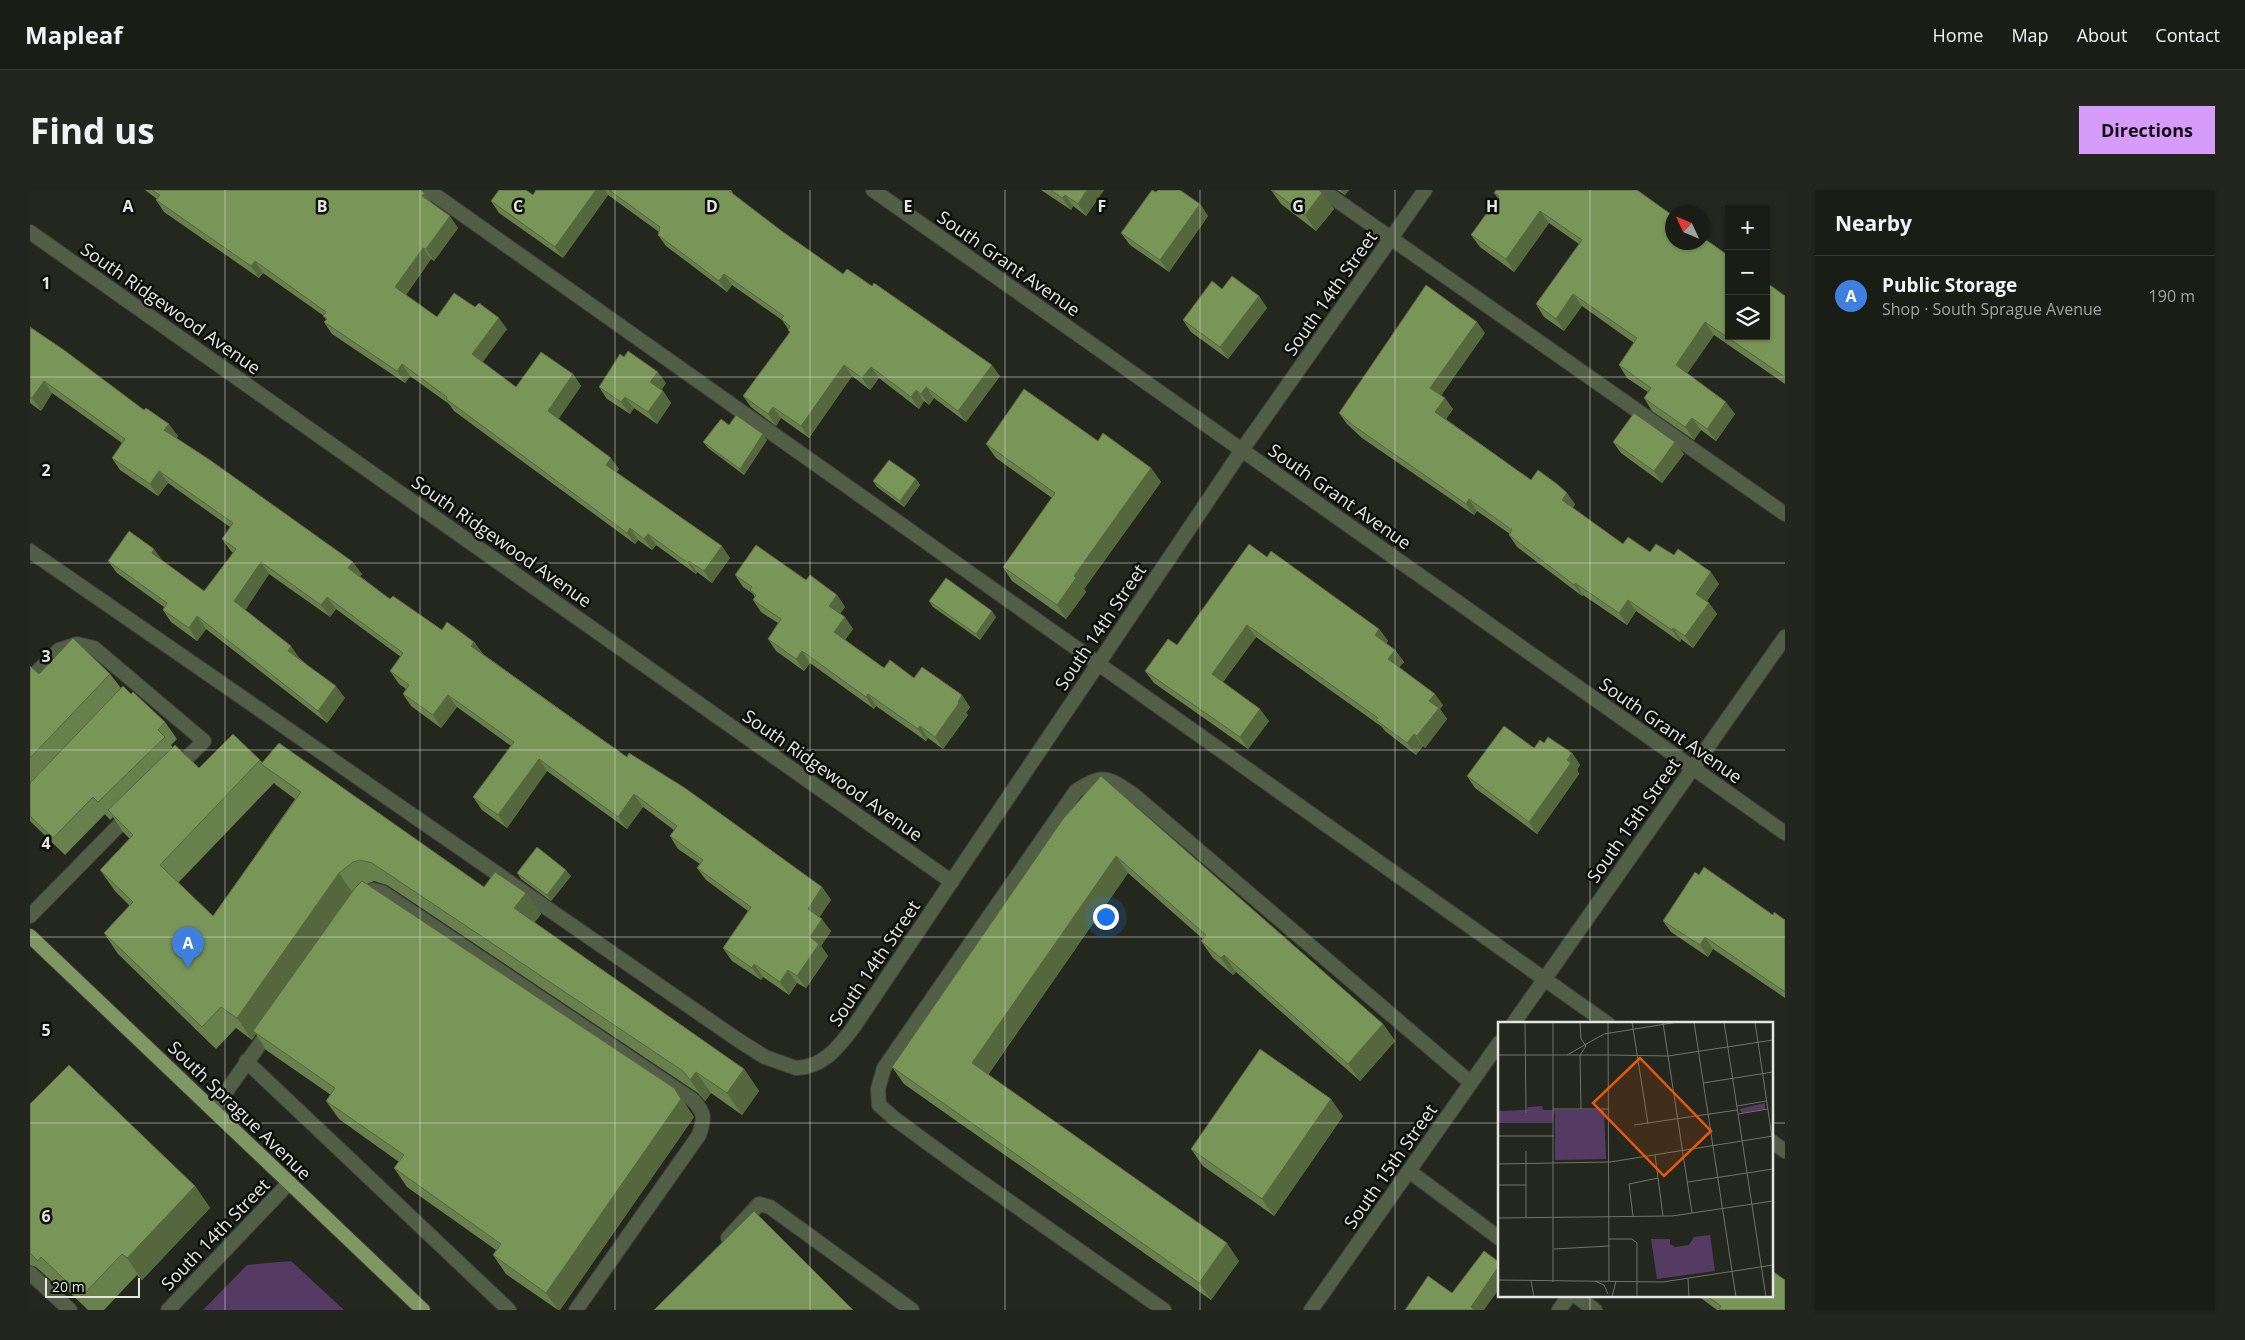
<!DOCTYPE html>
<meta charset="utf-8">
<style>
:root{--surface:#1a1d16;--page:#23261f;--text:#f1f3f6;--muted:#9fa2a1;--line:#383b35;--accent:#d79bf9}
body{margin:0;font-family:"Open Sans",sans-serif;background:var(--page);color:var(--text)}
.controls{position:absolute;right:15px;top:15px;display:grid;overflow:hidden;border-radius:0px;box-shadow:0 1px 4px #0004}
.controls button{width:45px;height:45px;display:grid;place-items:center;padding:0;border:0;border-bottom:1px solid var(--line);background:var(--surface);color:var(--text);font:25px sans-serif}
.compass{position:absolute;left:1635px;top:15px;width:45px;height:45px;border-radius:50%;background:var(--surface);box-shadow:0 1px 4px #0004;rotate:314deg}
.scale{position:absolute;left:15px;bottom:12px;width:95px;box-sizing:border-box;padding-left:5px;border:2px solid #e4e7e1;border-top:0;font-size:14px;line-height:18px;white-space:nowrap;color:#e4e7e1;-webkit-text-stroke:4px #0d0f0b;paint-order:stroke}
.you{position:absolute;left:1075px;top:726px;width:18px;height:18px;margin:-12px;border:4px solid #fff;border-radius:50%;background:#1a73e8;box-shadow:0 0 0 8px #1a73e833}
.badge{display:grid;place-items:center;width:32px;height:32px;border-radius:50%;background:var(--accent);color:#fff;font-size:16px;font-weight:700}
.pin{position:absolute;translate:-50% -41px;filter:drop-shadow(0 1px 2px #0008)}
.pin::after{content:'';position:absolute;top:26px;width:18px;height:15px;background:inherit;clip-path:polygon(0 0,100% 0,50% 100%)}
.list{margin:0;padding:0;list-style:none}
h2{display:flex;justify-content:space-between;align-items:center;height:65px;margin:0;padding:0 20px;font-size:21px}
h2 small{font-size:16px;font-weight:400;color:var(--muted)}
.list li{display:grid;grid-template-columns:32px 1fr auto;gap:15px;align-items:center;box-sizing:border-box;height:80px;padding:0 20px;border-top:1px solid var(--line)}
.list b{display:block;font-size:19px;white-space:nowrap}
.list p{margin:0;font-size:16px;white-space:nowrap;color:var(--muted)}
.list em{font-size:16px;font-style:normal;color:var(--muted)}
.icon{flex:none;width:28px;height:28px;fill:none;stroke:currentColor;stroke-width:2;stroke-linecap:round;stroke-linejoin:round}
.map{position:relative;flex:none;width:1755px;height:1120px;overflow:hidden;border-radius:0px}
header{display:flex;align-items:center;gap:30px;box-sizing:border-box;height:70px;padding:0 25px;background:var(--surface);border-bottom:1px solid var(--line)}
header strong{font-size:24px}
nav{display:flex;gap:28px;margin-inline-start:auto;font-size:18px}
.intro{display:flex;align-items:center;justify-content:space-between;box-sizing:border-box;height:120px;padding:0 30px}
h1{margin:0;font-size:35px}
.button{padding:12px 22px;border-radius:0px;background:var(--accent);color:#111;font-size:18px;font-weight:700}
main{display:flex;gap:30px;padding:0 30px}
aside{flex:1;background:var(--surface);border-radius:0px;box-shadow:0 1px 4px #0004}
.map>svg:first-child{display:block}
.green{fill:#553b64}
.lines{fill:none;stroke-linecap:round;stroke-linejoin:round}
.service-casing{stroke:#3e4239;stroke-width:16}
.minor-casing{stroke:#3e4239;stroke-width:16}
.tertiary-casing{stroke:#3e4239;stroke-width:16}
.primary-casing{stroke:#3e4239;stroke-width:16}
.service{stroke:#525e45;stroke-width:14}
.minor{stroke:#525e45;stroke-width:14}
.tertiary{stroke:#525e45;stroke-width:14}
.primary{stroke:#7e9763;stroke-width:14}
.wall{fill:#68804b;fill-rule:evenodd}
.shaded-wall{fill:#55683d}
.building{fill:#799557;stroke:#55683d}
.grid{fill:none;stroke:#e4e7e1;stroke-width:1;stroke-opacity:0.55}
.labels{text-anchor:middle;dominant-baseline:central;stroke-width:5;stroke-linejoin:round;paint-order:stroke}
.street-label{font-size:18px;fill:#e4e7e1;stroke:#0d0f0b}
.inset-road{fill:none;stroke:#70746c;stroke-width:1}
.view{fill:#e8590c;fill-opacity:0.15;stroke:#e8590c;stroke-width:2.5}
.inset-edge{fill:none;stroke:#e4e7e1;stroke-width:2.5}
.grid-label{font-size:16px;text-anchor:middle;font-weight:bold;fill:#e4e7e1;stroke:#0d0f0b;stroke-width:5;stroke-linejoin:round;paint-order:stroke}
</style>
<header>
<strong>Mapleaf</strong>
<nav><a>Home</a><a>Map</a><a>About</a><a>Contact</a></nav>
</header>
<div class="intro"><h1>Find us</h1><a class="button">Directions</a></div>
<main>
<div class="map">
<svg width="1755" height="1120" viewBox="0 0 1755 1120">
<rect width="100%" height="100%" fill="#23271e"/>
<!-- green -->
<path class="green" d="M261,1071L314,1120H173L217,1075Z"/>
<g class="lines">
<defs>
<path id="service" d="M398,0L1578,834
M1292,0L1755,324
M0,361L708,850L735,867L766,878
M0,489L29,460L47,454L64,458L174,551L145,580
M333,709L343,700L352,702L663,910C675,923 675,928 669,945L546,1120
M0,726L101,623
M216,871L479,1120
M183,920L242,837
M1741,951L1755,961
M698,1048L729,1014L740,1017L882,1120
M0,1083L40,1120
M1134,1120L936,981L865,929L849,915L848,899L854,878L1046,601C1074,583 1077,587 1104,605L1441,893
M1529,1120L1539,1106"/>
<path id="minor" d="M843,0L1755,643
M0,42L922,692
M766,878C793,877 807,859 823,838L1212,260L1395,0
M1379,981L1469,1048
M1546,1106L1565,1120
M138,1120L259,993"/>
<path id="tertiary" d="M1483,834L1755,447
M1281,1120L1469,853"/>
<path id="primary" d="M0,746L393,1120"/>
</defs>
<!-- service casing -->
<use href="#service" class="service-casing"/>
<!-- minor casing -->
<use href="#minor" class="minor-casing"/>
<!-- tertiary casing -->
<use href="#tertiary" class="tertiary-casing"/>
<!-- primary casing -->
<use href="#primary" class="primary-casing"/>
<!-- service -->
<use href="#service" class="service"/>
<!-- minor -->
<use href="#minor" class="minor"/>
<!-- tertiary -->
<use href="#tertiary" class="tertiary"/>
<!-- primary -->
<use href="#primary" class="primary"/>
</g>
<!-- wall -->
<path class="wall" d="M115,0H391L401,12L428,38L404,71L401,69L376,105L407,127L477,139L452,172L486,197L543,184L551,196L528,229L589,279L586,283L700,368L682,393L667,382L666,384L626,355L622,360L608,350L605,354L424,221L419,214L380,186L375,193L302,144L294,132L296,130L294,126L233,83L229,88L134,22L126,10L127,9Z
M506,0H701L703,3L702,4L753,42L813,84L970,186L936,232L904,208L899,215L894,211L889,219L849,188L840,200L822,186L779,248L751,228L746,236L721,217L713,206L760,143L758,140V139L752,130L702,95L697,102L636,56L628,45L629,42L578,5L533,68L469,23L461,11L503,5Z
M1011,0H1074L1056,26L1043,16L1041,20Z
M1241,0H1289L1304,19L1286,41L1251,14Z
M1307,0H1319L1315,5Z
M1126,2L1170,14L1178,26L1139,82L1100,55L1091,43Z
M1464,3L1755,106V194L1684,145L1657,183L1705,224L1686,251L1671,240L1664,250L1622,221L1614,208L1618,202L1597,188L1589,175L1604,153L1552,116L1534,141L1514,127L1506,114L1549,54L1519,33L1484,82L1450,57L1441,45L1468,8Z
M1192,99L1229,106L1237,118L1198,169L1161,142L1153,130Z
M0,137L148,246L146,248L332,384L330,386L360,409L412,440L444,452L453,464L597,567L792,697L801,710L789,727L801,741L791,756L798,766L776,798L767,793L759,805L733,787L731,790L702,771L693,758L718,721L676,690L667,678L670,674L648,659L640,646L644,640L613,617L597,639L517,581L477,638L452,620L443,607L481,556L427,517L411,538L381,516L373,504L376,499L369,494L360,481L371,467L306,419L300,427L239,384L215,420L315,508L297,533L176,439L167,451L141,432L133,420L134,417L87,383L78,371H133L174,401L203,363L201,361L192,349L200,337L138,293L128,306L90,280L82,268L92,253L22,203L11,221L0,213Z
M1455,143L1411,205L1423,219L1416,229L1501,290L1545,314L1543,318L1593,354L1620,362L1689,394L1677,411L1687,424L1663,458L1651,449L1650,452L1606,421L1597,435L1553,405L1552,406L1487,357L1479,345L1480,344L1447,321L1444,325L1332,248L1317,234L1309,223Z
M636,193L631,200L633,201L641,213L627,234L604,218L600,224L577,209L569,197Z
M737,250L714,285L678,258L673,252Z
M1068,251L1121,278L1131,292L1054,399L1056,402L1036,429L982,391L973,377L1022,308L966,268L956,254Z
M1583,252L1654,264L1632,293L1591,263Z
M886,289L890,295L874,317L847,297L843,291Z
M1237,367L1349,439L1358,451L1356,453L1365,460L1374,472L1369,477L1413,515L1410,519L1417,529L1395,558L1393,556L1386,565L1355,541L1352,537L1226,447L1193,492L1239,531L1218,559L1124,493L1115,481L1147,455Z
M705,385L776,390L807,405L815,417L810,424L823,439L815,450L854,478L884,488L940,517L936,523L938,525L913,559L898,548L896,551L846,516L844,519L780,473L774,481L746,461L738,449L748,433L731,422L723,410L725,407L722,403L713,397Z
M899,411L966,427L950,450L903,417Z
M0,476L9,484H80L91,498L101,504L135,532L147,549L141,555L143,558L169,578L230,570L232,572L454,697L496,703L511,724L504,733L714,879L729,901L712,925L681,903L675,911L668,903L357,695L344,691L337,694L644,898L664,927L530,1120H528L476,1084L463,1065L466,1060L377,997L364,978L369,972L309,929L296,911L301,905L236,860L226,844L222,850L206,838L186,859L88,764L74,743L100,716L85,701L70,680L100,649L93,642L83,627L80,630L75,624L35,665L0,631ZM244,593L246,595L265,609L183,726L148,693Z
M1514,553L1542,563L1550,575L1547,580L1549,584L1507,644L1445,598L1437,586L1504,558Z
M1033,629L1353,834L1365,851L1330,891L1206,782L1203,785L1183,768L1171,751L1173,749L1098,683L958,885L1209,1071L1181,1110L874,894L862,877Z
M487,683L541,686L521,711L491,689Z
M1743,725L1755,730V808L1683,759L1678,767L1641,742L1633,731Z
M0,914L165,996L180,1018L112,1090L107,1085L74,1120H58L26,1089L23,1092L6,1077L0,1075Z
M1313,926L1244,1026L1173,976L1161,959Z
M1668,1106H1741L1755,1120H1687Z"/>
<!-- shaded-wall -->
<path class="shaded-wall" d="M566,0H575L578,5L533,68L525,57Z
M1057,0H1074L1056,26L1048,14Z
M1311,0H1319L1315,5Z
M395,3L403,14L392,6Z
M1292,3L1304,19L1286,41L1275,25Z
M1035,5L1043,16L1041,20L1032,8Z
M1170,14L1178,26L1139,82L1130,70Z
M1510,21L1519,33L1484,82L1476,69Z
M420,26L428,38L404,71L396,59Z
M393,58L401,69L373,109L365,97Z
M225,71L233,83L229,88L221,76Z
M694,84L702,95L697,102L689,91Z
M1543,104L1552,116L1534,141L1526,129Z
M1229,106L1237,118L1198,169L1190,157Z
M469,128L477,139L450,176L442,164Z
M1447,132L1455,143L1408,210L1400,198Z
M1675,132L1684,145L1655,187L1646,175Z
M372,174L380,186L375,193L367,181Z
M814,175L822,186L779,248L771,236Z
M962,175L970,186L936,232L928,221Z
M841,177L849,188L840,200L832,188Z
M628,182L636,193L629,204L620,192Z
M543,184L551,196L526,233L518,221Z
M14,191L22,203L11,221L2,208Z
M896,197L904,208L899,215L891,204Z
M886,200L894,211L889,219L881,207Z
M633,201L641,213L627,234L618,222Z
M595,207L604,218L600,224L591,212Z
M1415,208L1423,219L1413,233L1405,222Z
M1696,212L1705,224L1686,251L1677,239Z
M743,217L751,228L746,236L738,224Z
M1662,228L1671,240L1664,250L1655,237Z
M139,234L148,246L143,253L134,240Z
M733,244L737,250L714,285L710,279Z
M1645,252L1654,264L1632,293L1624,281Z
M581,268L589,279L584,286L576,275Z
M1121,278L1131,292L1054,399L1056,402L1036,429L1027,415L1044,386Z
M129,281L138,293L128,306L120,294Z
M886,289L890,295L874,317L870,311Z
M1537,303L1545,314L1540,321L1532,310Z
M1439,309L1447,321L1444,325L1436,314Z
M600,338L608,350L605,354L597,343Z
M618,344L626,355L622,360L614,349Z
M692,356L700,368L682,393L674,381Z
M124,359L133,371L122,363Z
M659,371L667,382L666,384L658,373Z
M231,372L239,384L213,424L204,411Z
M323,372L332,384L327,390L318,378Z
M1681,382L1689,394L1674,415L1666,404Z
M1545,393L1553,405L1552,406L1544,395Z
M807,405L815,417L807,427L799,416Z
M297,407L306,419L300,427L291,415Z
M1598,410L1606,421L1597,435L1589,423Z
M1679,413L1687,424L1663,458L1655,446Z
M962,421L966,427L950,450L946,444Z
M167,426L176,439L167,451L159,438Z
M815,427L823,439L812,454L804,442Z
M1217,435L1226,447L1190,496L1182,484Z
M1643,438L1651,449L1650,452L1642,440Z
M1349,439L1358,451L1354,457L1345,445Z
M444,452L453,464L441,456Z
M261,456L270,469L267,473L258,461Z
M1365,460L1374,472L1366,481L1358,469Z
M772,461L780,473L774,481L766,469Z
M306,496L315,508L297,533L288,521Z
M838,504L846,516L844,519L836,507Z
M1405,504L1413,515L1410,519L1417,529L1395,558L1387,546L1399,511Z
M418,505L427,517L411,538L403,525Z
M932,505L940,517L936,523L938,525L913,559L905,547Z
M1230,519L1239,531L1218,559L1210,547Z
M890,536L898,548L896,551L888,539Z
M1384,544L1393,556L1386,565L1377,553Z
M1542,563L1550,575L1547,580L1549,584L1507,644L1499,632Z
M509,569L517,581L477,638L468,625Z
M604,604L613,617L597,639L588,627Z
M1086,666L1098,683L954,890L942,873Z
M536,680L541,686L521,711L517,705Z
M309,683L324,705L223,841L226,844L222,850L207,828Z
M792,697L801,710L787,731L778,719Z
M496,703L511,724L499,740L484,718Z
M792,729L801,741L791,756L798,766L776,798L767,786L780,747Z
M1675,747L1683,759L1678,767L1670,755Z
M1194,765L1206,782L1203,785L1191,768Z
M724,774L733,787L731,790L722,778Z
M758,780L767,793L759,805L750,792Z
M1353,834L1365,851L1330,891L1318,874Z
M714,879L729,901L712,925L697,903Z
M666,882L681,903L675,911L660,890Z
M644,898L664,927L530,1120H528L516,1103Z
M1301,909L1313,926L1244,1026L1232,1009Z
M165,996L180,1018L112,1090L97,1068Z
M1197,1053L1209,1071L1181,1110L1169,1093Z
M1469,1076V1099L1454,1120H1443L1441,1117Z"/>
<!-- building -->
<path class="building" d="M122,0H391L395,3L392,6L420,26L396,59L393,58L365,97L407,127L424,103L445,117L449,113L469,128L442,164L486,197L511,162L543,184L518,221L581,268L576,275L692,356L674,381L659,371L658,373L618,344L614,349L600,338L597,343L416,209L417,207L372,174L367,181L294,132L297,129L293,126L296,122L225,71L221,76L126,10L130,5Z
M469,0H496L503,5L506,0H566L525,57L461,11Z
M579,0H698L753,42L813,84L817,79L842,96L844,93L962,175L928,221L896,197L891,204L886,200L881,207L841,177L832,188L814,175L771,236L743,217L738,224L713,206L760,142L758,140L760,136L751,129L754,126L694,84L689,91L628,45L630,37Z
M1021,0H1057L1048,14L1035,5L1032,8Z
M1122,0L1126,2L1128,0H1150L1170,14L1130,70L1091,43Z
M1242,0H1289L1292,3L1275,25Z
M1466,0H1607L1642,25V52H1672V47L1699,66V146H1736V92L1755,106V187L1675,132L1646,175L1696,212L1677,239L1662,228L1655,237L1614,208L1621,198L1589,175L1607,148L1543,104L1526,129L1506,114L1552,50L1510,21L1476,69L1441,45L1469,6L1464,3Z
M1202,86L1229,106L1190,157L1153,130L1182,91L1192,99Z
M1396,95L1447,132L1400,198L1415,208L1405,222L1501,290L1508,280L1527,294L1537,303L1532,310L1593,354L1598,347L1620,362L1626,354L1644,365L1648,359L1681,382L1666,404L1679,413L1655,446L1643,438L1642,440L1598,410L1589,423L1545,393L1544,395L1479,345L1482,340L1439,309L1436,314L1324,236L1309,223Z
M0,137L34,160L114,220L116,218L139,234L134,240L180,270L323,372L318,378L360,409L363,406L412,440L417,432L444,452L441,456L547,532L597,567L599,563L655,598L792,697L778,719L792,729L780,747L789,754L767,786L758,780L750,792L724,774L722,778L693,758L721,717L667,678L673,670L640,646L647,636L604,604L588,627L509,569L468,625L443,607L484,552L418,505L403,525L373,504L379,495L360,481L373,463L297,407L291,415L231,372L204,411L261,456L258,461L306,496L288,521L167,426L159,438L133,420L137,413L78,371L99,341L124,359L122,363L174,401L206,359L192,349L203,333L129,281L120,294L82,268L95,249L14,191L2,208L0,207Z
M598,161L628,182L620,192L633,201L618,222L595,207L591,212L569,197L590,164L594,167Z
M994,199L1068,251L1073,243L1121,278L1044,386L1046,388L1027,415L973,377L1025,303L956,254Z
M1604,223L1645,252L1624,281L1583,252Z
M706,225L733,244L710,279L673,252L691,229L699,235Z
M859,270L886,289L870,311L843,291Z
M1219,354L1237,367L1241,361L1349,439L1345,445L1365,460L1358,469L1405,504L1399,511L1409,518L1387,546L1384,544L1377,553L1346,530L1348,528L1217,435L1182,484L1230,519L1210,547L1115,481L1138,449L1147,455Z
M726,355L776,390L780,385L807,405L799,416L815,427L804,442L854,478L860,470L884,488L892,477L932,505L928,512L929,513L905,547L890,536L888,539L838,504L836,507L772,461L766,469L738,449L751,429L723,410L726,405L720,400L722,397L705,385Z
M916,388L962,421L946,444L899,411Z
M43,448L80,484L0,568V476L9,484Z
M93,496L101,504L103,502L135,532L128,540L135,547L68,612L63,607L23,648L0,626V593Z
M1474,536L1504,558L1510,550L1514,553L1518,547L1542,563L1537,570L1541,573L1499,632L1437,586Z
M203,544L230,570L130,675L183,726L271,602L231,574L249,553L454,697L465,682L496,703L484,718L714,879L697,903L666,882L660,890L653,881L342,673L330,670L323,672L309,683L207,828L191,817L172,837L74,743L103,712L70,680L103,645L78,620L145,555L169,578Z
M1071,586L1353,834L1318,874L1194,765L1191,768L1171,751L1176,745L1086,666L942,873L1197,1053L1169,1093L862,877L1033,629Z
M507,657L536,680L517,705L487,683Z
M1674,677L1743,725L1744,722L1755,730V802L1675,747L1670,755L1633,731L1665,682L1669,685Z
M332,691L644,898L651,909L516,1103L463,1065L471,1054L364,978L374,965L296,911L305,898L223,841L325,698Z
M1230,859L1301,909L1232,1009L1161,959Z
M39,875L165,996L97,1068L92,1064L52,1106L11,1067L8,1071L0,1063V914Z
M724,1021L823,1120H624Z
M1454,1061L1469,1072V1076L1441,1117L1445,1120H1375L1398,1086L1422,1103Z
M1741,1080L1755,1090V1120H1691L1689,1119L1691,1116L1677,1106H1741Z"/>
<!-- grid -->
<path class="grid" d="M195,0V1120M390,0V1120M585,0V1120M780,0V1120M975,0V1120M1170,0V1120M1365,0V1120M1560,0V834M0,187H1755M0,373H1755M0,560H1755M0,747H1755M0,933H1469M1741,933H1755M1560,1106V1120"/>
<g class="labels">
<!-- street labels -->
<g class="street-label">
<text transform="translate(979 73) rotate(35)">South Grant Avenue</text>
<text transform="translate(1300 103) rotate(-55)">South 14th Street</text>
<text transform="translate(141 118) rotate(35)">South Ridgewood Avenue</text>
<text transform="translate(1310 306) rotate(35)">South Grant Avenue</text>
<text transform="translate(472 351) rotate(35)">South Ridgewood Avenue</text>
<text transform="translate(1070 437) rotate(-56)">South 14th Street</text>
<text transform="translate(1641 540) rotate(35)">South Grant Avenue</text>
<text transform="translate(803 585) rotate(35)">South Ridgewood Avenue</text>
<text transform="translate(1603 630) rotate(-55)">South 15th Street</text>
<text transform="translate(844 773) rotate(-56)">South 14th Street</text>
<text transform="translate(210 920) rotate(44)">South Sprague Avenue</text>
<text transform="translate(1360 976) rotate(-55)">South 15th Street</text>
<text transform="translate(185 1044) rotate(-46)">South 14th Street</text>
</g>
</g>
<!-- overview -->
<g transform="translate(1468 832)">
<rect width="275" height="275" fill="#23271e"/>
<path d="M267,81V87L244,91L241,87ZM44,84L45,88H106L108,137L57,138V89L54,101H0V89L29,88L30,85ZM212,213L217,249L159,257L153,217H172V222L177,225L191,223L196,215Z" fill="#553b64"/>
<path class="inset-road" d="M27,0L28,91M55,0V260M82,0L83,17L88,24L82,33L83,87M110,0L111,259M134,0L150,102M196,0L238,275M226,0L268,275M257,0L275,122M165,1L194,191M0,33H111M69,33L106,12L180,0M111,33L170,34L275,18M205,61L275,50M239,84L268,79M55,87H111M240,92L270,87M136,103L239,88M0,114H56M28,129V195M157,133L165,194M0,142L112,140L275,114M190,160L275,147M0,163H28M135,194L131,162L160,156M0,196L174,194L275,179M111,217H134L139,221V275M56,227L111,224M190,257L191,275M0,258L165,260L275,243M33,259L36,275M97,259L106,263L110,272M114,275L118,259"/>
<path class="view" d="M142,36L213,109L166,154L95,81Z"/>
<rect width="275" height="275" class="inset-edge"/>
</g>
<g class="grid-label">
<text x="98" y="22">A</text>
<text x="292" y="22">B</text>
<text x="488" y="22">C</text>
<text x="682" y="22">D</text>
<text x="878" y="22">E</text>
<text x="1072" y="22">F</text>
<text x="1268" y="22">G</text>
<text x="1462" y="22">H</text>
<text x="16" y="99">1</text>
<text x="16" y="286">2</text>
<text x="16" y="472">3</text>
<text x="16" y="659">4</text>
<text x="16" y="846">5</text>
<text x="16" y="1032">6</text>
</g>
</svg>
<div class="controls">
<button>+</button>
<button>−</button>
<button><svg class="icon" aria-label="layers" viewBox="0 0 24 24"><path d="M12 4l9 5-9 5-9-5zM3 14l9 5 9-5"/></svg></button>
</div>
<svg class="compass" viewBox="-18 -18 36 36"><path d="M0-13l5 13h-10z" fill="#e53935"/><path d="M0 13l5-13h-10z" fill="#9fa2a1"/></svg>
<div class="scale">20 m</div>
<div class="you"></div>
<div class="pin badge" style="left:158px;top:778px;background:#3f7fe0">A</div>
</div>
<aside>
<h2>Nearby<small></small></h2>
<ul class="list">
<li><span class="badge" style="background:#3f7fe0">A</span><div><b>Public Storage</b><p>Shop · South Sprague Avenue</p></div><em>190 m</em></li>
</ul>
</aside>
</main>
